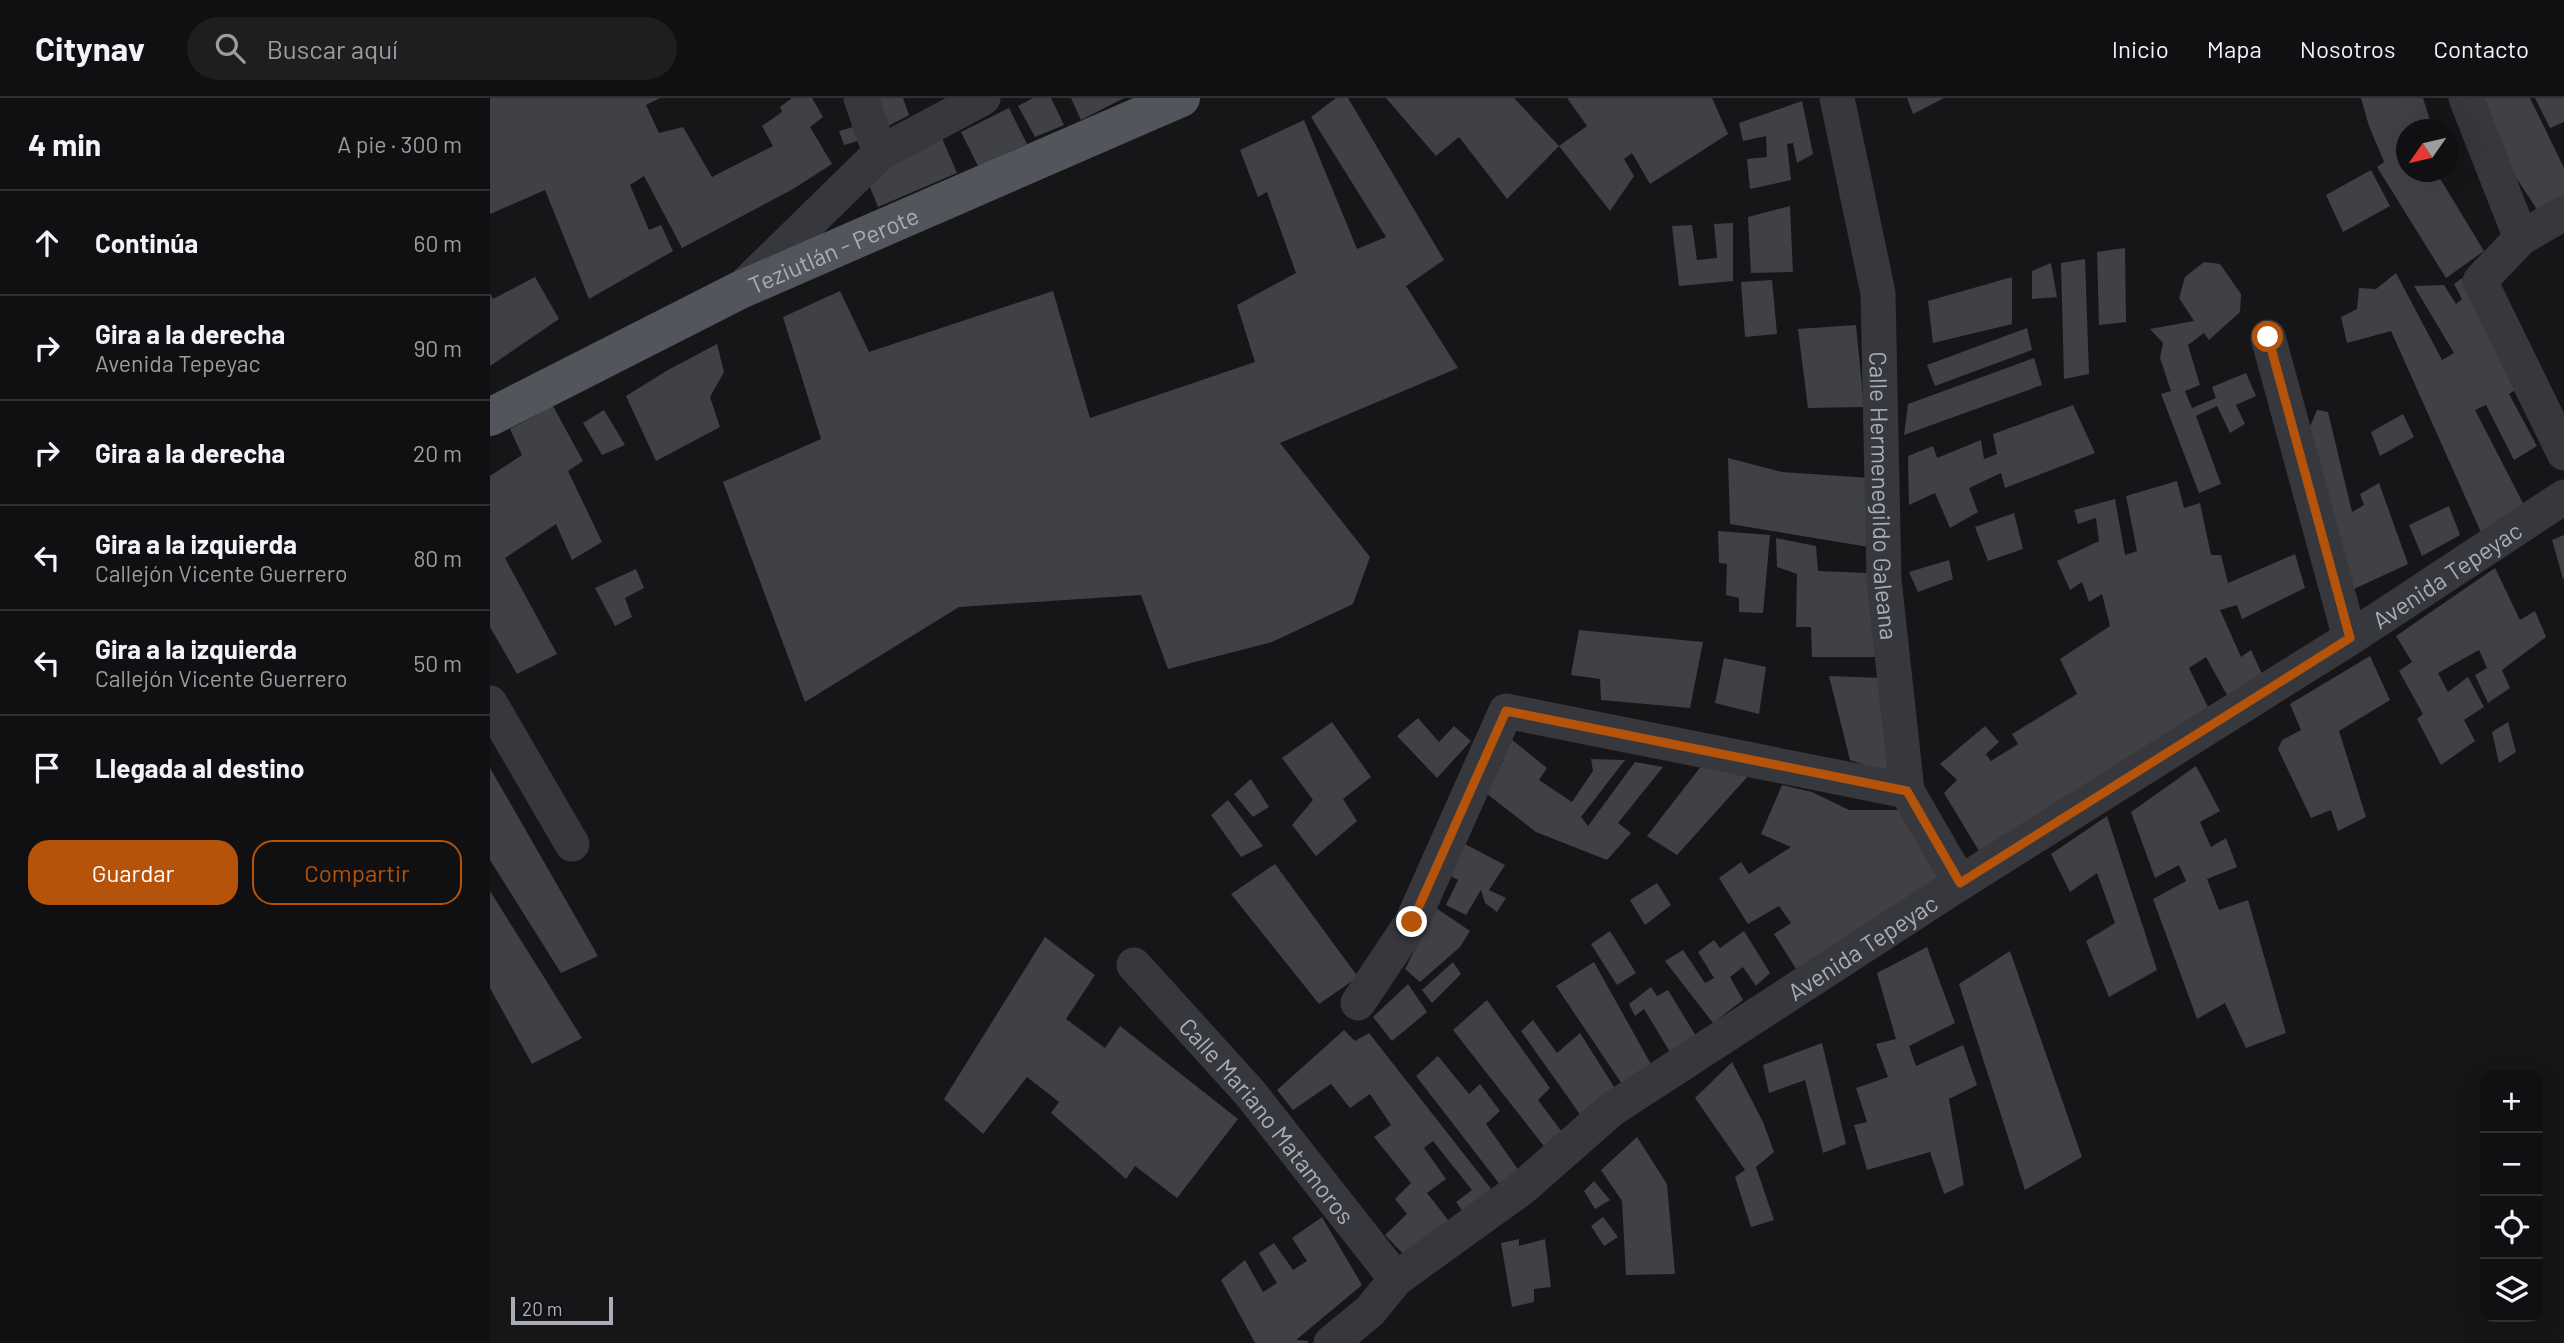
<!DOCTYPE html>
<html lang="es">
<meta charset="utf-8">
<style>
:root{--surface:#101012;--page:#1e1e20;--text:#f1f3f6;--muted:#9c9d9f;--line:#303032;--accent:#b45309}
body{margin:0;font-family:Barlow,sans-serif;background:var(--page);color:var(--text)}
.controls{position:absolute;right:21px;bottom:21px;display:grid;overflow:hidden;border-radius:14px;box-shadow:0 7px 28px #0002}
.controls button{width:63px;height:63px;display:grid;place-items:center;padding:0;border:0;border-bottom:2px solid var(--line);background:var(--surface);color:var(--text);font:35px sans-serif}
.compass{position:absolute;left:1906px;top:21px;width:63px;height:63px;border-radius:50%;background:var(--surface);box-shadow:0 7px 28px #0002;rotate:236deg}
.scale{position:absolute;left:21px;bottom:18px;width:102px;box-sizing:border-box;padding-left:7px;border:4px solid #a8adb8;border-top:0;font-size:19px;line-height:24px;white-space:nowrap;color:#a8adb8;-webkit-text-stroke:5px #111113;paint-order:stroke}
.stop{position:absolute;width:21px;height:21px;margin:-16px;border:5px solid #b45309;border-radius:50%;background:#fff}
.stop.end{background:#b45309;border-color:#fff;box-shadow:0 2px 7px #0008}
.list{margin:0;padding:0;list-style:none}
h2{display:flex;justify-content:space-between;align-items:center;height:91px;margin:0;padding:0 28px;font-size:30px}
h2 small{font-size:23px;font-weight:400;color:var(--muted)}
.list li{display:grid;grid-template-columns:46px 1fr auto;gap:21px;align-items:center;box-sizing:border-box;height:105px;padding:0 28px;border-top:2px solid var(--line)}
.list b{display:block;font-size:26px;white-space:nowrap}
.list p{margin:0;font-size:23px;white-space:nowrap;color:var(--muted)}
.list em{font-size:23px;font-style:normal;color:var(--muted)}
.actions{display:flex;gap:14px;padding:21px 28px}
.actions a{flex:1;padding:16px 0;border:2px solid var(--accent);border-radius:21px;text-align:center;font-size:24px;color:var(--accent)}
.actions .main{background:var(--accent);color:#fff}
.icon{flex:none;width:38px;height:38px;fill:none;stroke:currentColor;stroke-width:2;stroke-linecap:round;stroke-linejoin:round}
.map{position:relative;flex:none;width:2074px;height:1245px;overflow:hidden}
header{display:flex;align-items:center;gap:42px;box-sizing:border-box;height:98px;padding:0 35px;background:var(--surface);border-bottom:2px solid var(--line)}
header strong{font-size:33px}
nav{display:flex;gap:38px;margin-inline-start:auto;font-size:24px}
.search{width:490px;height:63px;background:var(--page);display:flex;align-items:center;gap:18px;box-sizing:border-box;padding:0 24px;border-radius:38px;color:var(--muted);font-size:26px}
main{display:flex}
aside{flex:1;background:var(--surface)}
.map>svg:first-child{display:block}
.building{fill:#404145}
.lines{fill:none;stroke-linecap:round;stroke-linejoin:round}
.minor{stroke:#37383d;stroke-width:35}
.primary{stroke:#53555c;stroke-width:38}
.route{stroke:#b45309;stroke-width:9}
.labels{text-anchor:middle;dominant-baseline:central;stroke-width:5;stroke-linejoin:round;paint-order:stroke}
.street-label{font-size:24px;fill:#a8adb8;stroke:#111113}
</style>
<header>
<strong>Citynav</strong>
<div class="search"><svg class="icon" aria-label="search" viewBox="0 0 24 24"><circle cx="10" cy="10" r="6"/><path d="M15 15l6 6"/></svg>Buscar aquí</div>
<nav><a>Inicio</a><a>Mapa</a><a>Nosotros</a><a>Contacto</a></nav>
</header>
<main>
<aside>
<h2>4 min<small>A pie · 300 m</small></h2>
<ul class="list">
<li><svg class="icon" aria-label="ahead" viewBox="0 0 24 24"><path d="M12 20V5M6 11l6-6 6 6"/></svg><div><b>Continúa</b></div><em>60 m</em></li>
<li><svg class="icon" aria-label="right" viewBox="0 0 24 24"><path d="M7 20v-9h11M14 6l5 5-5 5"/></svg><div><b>Gira a la derecha</b><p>Avenida Tepeyac</p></div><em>90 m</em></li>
<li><svg class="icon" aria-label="right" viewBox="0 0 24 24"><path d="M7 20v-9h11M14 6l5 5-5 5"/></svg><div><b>Gira a la derecha</b></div><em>20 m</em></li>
<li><svg class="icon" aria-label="left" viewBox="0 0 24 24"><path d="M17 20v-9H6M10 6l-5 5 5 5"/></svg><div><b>Gira a la izquierda</b><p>Callejón Vicente Guerrero</p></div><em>80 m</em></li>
<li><svg class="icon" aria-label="left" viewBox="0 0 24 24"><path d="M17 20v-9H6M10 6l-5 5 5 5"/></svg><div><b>Gira a la izquierda</b><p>Callejón Vicente Guerrero</p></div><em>50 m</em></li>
<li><svg class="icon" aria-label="arrive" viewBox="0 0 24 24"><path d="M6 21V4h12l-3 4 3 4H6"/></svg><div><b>Llegada al destino</b></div></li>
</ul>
<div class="actions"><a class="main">Guardar</a><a>Compartir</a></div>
</aside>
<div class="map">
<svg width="2074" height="1245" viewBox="0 0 2074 1245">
<rect width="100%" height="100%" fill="#161618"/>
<!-- building -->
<path class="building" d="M0,0H170L156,7L169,35L193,29L222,79L283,48L272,28L292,14L290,9L302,0H322L333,19L320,29L342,66L303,91L192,150L154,78L140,87L159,132L171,127L183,153L99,201L55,92L0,116Z
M381,0H413L419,17L391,32Z
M543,0H561L574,27L545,39L528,8Z
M581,0H634L591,22Z
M846,0H858L954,162L916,188L968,270L790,345L880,459L863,506L782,544L678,571L651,497L469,509L315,604L233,384L331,341L293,219L350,193L379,254L563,193L600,320L765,264L747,207L806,175L777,94L768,99L750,52L814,22L867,151L896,139L821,19Z
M896,0H1024L1069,48L1097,28L1077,0H1222L1238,36L1160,86L1142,55L1134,61L1144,78L1120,113L1069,48L1017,101L969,39L946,58Z
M1417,0H1454L1423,16Z
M1871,0H1933L1943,32H1916V74H1946L1994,153L1956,180L1887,69L1894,64L1879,28Z
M1985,0H2040L2074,70V104L2052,119L1996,34Z
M2045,0H2074V24L2060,30Z
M1312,3L1323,56L1307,65L1303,45L1297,46L1301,82L1260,91L1257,61L1277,59L1276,38L1253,43L1249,25Z
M519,10L537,46L488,68L471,34Z
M370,27L375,41L354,47L349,33Z
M451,38L467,75L388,109L375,77Z
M1881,72L1900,108L1853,134L1836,97Z
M1300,108L1303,174L1261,175L1258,119Z
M1243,125V183L1189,188L1182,128L1202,127L1207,162L1227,160L1224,126Z
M1635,150L1636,224L1609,227L1607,154Z
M1595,161L1599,276L1574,281L1571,165Z
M1714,164L1730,166L1751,196L1750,214L1719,242L1714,235L1698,247L1710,287L1695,293L1702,310L1726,300L1722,289L1756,275L1766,298L1746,307L1755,326L1740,335L1727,308L1706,318L1731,386L1709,395L1671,296L1681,293L1670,260L1673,245L1660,231L1704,223L1689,200L1695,179Z
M1561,165L1567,199L1542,201V173Z
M1906,175L1952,262L1964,255L1924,188L1954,187L1966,206L1972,201L1964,186L1972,180L2030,289L2019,296L2047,348L2024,362L1996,307L1985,312L2033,405L1994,441L1901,233L1857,245L1851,219L1867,211L1869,190L1886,191Z
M45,179L69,221L0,268V195L3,201Z
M1522,179V226L1443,245L1438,203Z
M1282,182L1287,236L1255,239L1251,184Z
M1366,227L1374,309L1318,310L1308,231Z
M1537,230L1542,252L1445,288L1437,267Z
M227,246L234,274L220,299L230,329L166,363L136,298L178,272Z
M1544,260L1552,287L1414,337L1418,306Z
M1583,307L1605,355L1515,390L1511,375L1479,390L1488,414L1460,430L1445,395L1419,407L1418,358L1443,348L1447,360L1491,342L1494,361L1507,356L1503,336Z
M63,308L93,363L78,373L112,444L82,462L66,426L15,460L67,556L27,576L0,529V378L32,357L20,331Z
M114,312L135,347L112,357L93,325Z
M1827,312L1838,314L1862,414L1874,407L1870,396L1889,385L1918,466L1864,491L1813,345Z
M1913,316L1924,339L1890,358L1881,334Z
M1238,360L1292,374L1380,380L1379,449L1240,426Z
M1687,383L1694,410L1710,405L1721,457H1731L1738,485L1805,456L1815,490L1752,521L1747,507L1730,512L1751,559L1761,552L1772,576L1738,599L1716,559L1699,570L1719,611L1492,758L1454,695L1467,682L1450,666L1495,628L1509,644L1496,656L1501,663L1528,646L1522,636L1587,596L1570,561L1620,528L1612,496L1599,504L1592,484L1580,492L1567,463L1609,443L1606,420L1588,426L1584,412L1625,401L1635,457L1647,453L1636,398Z
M1959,408L1970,437L1932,458L1919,427Z
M1524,415L1533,451L1498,463L1485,429Z
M1228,433L1280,437L1273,515L1249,514V500L1236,497L1237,466L1229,465Z
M2074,437V481H2073L2062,442Z
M1286,440L1326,448L1328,473L1377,475L1386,559H1322L1321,529H1306L1307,476L1287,469Z
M1459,462L1463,481L1428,494L1419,474Z
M2005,470L2030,522L2045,513L2056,539L2012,572L2020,590L1998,605L1985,577L1997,570L1989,552L1948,575L1958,594L1978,579L1994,609L1974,622L1985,643L1951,667L1927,621L1933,616L1909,573L1922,564L1906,538Z
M146,471L154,490L135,500L142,519L125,528L105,490Z
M1089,532L1213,544L1200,610L1111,602L1110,581L1081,577Z
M1880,558L1900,602L1849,633L1876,719L1848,733L1841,712L1821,720L1788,651L1792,642L1811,632L1800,606Z
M1234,560L1276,569L1269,616L1225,605Z
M1339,578L1392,580L1407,678L1360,662Z
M928,620L949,644L964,628L981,643L947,680L907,638Z
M842,624L881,679L853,701L867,723L826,758L802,727L823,702L792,660Z
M2018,624L2026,654L2009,665L2002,634Z
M1016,637L1057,670L1049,682L1082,704L1103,673L1101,661L1135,662L1091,719L1098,728L1145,664L1173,669L1128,725L1141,735L1117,762L1046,734L992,692L1014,662L1002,655Z
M1219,658L1259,677L1187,757L1157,738Z
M1706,668L1730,713L1710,724L1721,749L1736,740L1747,769L1717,781L1729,812L1758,802L1796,935L1756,950L1735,905L1707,921L1663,801L1696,783L1689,767L1665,780L1641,714Z
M0,670L108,858L71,875L0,762Z
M761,681L779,709L763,719L744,696Z
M1292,687L1322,694L1359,712H1414L1455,781L1308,874L1284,836L1301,825L1289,808L1258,826L1229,780L1251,764L1259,776L1301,749L1271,736Z
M738,702L773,748L751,759L721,717Z
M1617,718L1667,872L1619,899L1596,843L1625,825L1607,775L1580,794L1561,756Z
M973,745L1015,767L999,792L1016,800L1007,814L995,805L991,792L976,817L956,807L968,782L959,777Z
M785,766L868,879L829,906L741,796Z
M1167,785L1181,807L1155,827L1140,802Z
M0,793L92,940L42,966L0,890Z
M946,810L980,833L970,849L930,884L915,871Z
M1120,833L1146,875L1127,887L1101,846Z
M1254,833L1280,875L1266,888L1253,869L1240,879L1253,902L1223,925L1175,863L1193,852L1215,885L1224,880L1208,854L1224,842L1230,850Z
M555,839L605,877L576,921L615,950L630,928L748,1021L687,1100L645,1068L636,1081L561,1015L569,1004L537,979L493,1036L454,1001Z
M1437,849L1465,925L1419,948L1426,968L1473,947L1487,987L1459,1001L1474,1087L1454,1096L1440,1054L1377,1072L1364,1027L1377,1024L1366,990L1398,979L1386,946L1406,941L1387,875Z
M1520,853L1592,1059L1535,1092L1469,886Z
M963,864L971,876L942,905L932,892Z
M1104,864L1162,968L1134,989L1066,888Z
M918,886L937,914L902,943L883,919Z
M1161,889L1167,898L1178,892L1206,938L1180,954L1154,911L1145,918L1139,906Z
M997,902L1060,990L1048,1002L1075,1038L1060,1056L963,932Z
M1043,922L1067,955L1090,935L1126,992L1094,1022L1031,933Z
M854,932L865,943L879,935L1006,1097L979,1122L966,1104L982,1092L943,1043L934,1050L956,1081L937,1095L966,1132L922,1165L895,1137L917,1116L905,1101L921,1085L884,1039L901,1027L880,996L860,1010L841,986L803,1012L787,992Z
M1332,945L1356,1046L1333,1055L1315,982L1279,995L1273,967Z
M948,958L979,996L990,986L1010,1013L996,1026L1032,1077L1015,1093L926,978Z
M1242,964L1273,1024L1284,1054L1266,1069L1284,1122L1261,1129L1245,1079L1255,1072L1205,1000Z
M1147,1039L1177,1086L1185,1176L1136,1177L1132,1103L1111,1072Z
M1104,1083L1120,1102L1105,1111L1094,1093Z
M832,1119L872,1187L806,1242L818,1243V1245H765L731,1182L755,1162L773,1194L787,1185L769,1155L784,1145L803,1172L817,1163L802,1140Z
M1113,1119L1128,1139L1114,1148L1101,1128Z
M1029,1141V1148L1055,1141L1061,1189L1044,1191V1204L1022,1209L1011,1145Z"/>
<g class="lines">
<!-- minor -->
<g class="minor">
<path d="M371,0L390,55"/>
<path id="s1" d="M1347,0L1388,195L1394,482L1417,693L1470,785"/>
<path d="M1976,0L2031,140"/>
<path d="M2074,115L2031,140L1990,183L2074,355"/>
<path d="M256,186L390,55L493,0"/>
<path d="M1778,239L1860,540"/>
<path d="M0,605L82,746"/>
<path id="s2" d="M644,867L760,995L906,1181"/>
<path d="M868,905L922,824L1016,613L1417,693"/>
<path id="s3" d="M841,1245L880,1213L906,1181L1032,1090L1122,1011L1470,785L1860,540L2074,399"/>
</g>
<!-- primary -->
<path class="primary" id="s4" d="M0,319L250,192L691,0"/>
</g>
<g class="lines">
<!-- route -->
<path class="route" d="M922,824L1016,613L1417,693L1470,785L1860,540L1778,239"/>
</g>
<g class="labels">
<!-- street labels -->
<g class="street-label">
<text stroke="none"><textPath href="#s4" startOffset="382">Teziutlán - Perote</textPath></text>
<text stroke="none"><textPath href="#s1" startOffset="402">Calle Hermenegildo Galeana</textPath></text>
<text stroke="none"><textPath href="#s3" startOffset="1358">Avenida Tepeyac</textPath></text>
<text stroke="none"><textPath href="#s3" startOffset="665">Avenida Tepeyac</textPath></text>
<text stroke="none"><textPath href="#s2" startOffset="205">Calle Mariano Matamoros</textPath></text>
</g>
</g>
</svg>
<div class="controls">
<button>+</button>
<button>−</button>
<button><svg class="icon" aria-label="locate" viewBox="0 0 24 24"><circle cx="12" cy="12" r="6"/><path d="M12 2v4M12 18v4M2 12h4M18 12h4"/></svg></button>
<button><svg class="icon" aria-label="layers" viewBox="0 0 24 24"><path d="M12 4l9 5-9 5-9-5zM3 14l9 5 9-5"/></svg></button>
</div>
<svg class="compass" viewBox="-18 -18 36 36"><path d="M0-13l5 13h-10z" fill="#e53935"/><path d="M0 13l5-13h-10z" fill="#9c9d9f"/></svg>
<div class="scale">20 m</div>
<div class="stop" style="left:1778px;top:239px"></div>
<div class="stop end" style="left:922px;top:824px"></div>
</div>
</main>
